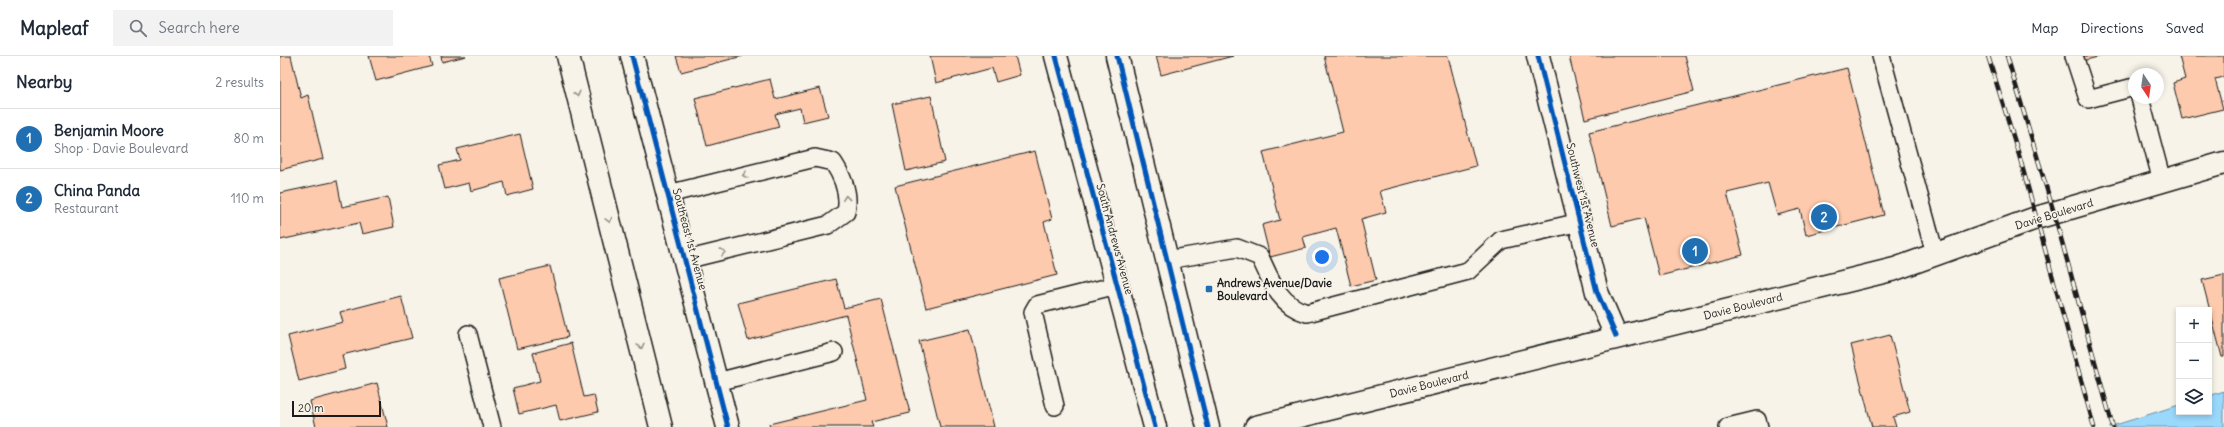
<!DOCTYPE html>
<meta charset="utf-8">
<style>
:root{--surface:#fff;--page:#f2f2f3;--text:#1f2937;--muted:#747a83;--line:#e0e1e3;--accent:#1f6fb2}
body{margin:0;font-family:Delius,sans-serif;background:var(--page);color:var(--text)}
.controls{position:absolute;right:12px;bottom:12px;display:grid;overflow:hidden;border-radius:0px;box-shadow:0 2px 6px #0003}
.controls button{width:36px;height:36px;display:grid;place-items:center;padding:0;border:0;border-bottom:1px solid var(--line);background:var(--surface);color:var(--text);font:20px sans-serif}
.compass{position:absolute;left:1848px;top:12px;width:36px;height:36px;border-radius:50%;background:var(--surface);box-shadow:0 2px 6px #0003;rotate:167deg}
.scale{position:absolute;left:12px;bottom:10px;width:89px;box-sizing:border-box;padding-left:4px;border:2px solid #1c1c1c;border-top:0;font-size:11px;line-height:14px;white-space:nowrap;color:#1c1c1c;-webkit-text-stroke:3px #f7f3e8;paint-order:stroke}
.you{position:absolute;left:1042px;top:201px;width:14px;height:14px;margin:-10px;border:3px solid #fff;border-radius:50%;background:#1a73e8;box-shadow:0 0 0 6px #1a73e833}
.badge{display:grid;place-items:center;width:26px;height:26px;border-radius:50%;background:var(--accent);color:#fff;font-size:13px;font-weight:700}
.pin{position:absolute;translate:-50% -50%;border:2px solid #fff;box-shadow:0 1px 4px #0006}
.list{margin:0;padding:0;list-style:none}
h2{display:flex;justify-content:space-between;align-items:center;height:52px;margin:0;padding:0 16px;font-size:17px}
h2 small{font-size:13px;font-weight:400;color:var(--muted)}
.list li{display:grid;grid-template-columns:26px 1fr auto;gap:12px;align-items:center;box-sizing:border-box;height:60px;padding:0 16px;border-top:1px solid var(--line)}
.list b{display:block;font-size:15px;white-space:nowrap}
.list p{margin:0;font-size:13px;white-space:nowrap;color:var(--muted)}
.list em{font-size:13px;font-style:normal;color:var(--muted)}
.icon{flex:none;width:22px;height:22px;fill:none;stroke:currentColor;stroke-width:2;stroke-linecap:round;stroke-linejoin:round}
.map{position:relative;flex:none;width:1944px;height:371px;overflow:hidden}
header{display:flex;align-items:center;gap:24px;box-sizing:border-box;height:56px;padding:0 20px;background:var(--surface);border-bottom:1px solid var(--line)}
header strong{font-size:19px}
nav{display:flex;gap:22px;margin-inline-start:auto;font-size:14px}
.search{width:280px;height:36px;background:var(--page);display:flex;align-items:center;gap:10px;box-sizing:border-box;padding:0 14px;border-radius:0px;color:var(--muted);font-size:15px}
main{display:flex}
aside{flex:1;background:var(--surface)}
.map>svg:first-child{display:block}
.water{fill:#9ad8fc;stroke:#688da2}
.building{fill:#fdcaad;stroke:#1c1c1c}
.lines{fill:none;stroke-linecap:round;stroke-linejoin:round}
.lane-casing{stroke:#1c1c1c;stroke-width:20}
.street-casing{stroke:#1c1c1c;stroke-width:25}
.secondary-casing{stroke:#1c1c1c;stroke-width:25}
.lane{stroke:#f7f3e8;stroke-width:17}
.street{stroke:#f7f3e8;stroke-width:22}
.secondary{stroke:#f7f3e8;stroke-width:22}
.rail-casing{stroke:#1c1c1c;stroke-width:4.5}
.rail{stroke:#f7f3e8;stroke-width:3;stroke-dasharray:9;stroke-linecap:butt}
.cycleway-casing{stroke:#f7f3e8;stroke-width:8}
.cycleway{stroke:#0057b8;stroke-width:5}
.oneway{stroke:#94928c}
.poi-dot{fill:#1f6fb2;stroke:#f7f3e8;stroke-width:1.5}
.labels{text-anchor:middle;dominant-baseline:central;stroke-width:3.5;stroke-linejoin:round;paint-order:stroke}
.street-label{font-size:11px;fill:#1c1c1c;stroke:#f7f3e8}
.poi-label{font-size:11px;font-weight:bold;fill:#1c1c1c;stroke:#f7f3e8;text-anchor:start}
</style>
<header>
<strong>Mapleaf</strong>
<div class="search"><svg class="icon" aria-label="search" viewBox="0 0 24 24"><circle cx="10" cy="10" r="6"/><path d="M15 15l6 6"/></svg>Search here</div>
<nav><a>Map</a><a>Directions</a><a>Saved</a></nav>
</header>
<main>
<aside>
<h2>Nearby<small>2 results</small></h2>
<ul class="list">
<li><span class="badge">1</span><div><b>Benjamin Moore</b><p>Shop · Davie Boulevard</p></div><em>80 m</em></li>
<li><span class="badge">2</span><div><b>China Panda</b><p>Restaurant</p></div><em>110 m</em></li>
</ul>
</aside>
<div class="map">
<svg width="1944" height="371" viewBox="0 0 1944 371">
<rect width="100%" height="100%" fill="#f7f3e8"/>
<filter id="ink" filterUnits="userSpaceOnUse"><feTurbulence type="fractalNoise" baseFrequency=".025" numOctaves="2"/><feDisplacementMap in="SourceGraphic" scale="8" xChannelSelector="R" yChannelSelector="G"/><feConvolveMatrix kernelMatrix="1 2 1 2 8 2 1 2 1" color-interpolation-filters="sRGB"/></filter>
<g filter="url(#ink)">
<!-- water -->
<path class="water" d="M1944,335V371H1829L1899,349V356H1929V340Z"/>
<!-- building -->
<path class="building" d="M0,0H11L21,42L28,39L43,103L0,114Z
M89,0H149L152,10L96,25Z
M161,0H186L162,6Z
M396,0H463L401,16Z
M650,0H735L740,19L716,26L712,12L656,27Z
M876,0H953L881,19Z
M1044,0H1168L1196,110L1100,135L1106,156L1081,163L1096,224L1071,230L1056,172L1023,181L1026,192L990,201L982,169L1000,164L983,96L1063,76Z
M1289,0H1405L1414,35L1305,63Z
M1801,0H1822L1802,5Z
M1899,0H1944V21L1935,23L1943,53L1902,63L1893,27L1905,23Z
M1567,12L1604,159L1526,179L1520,153L1497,159L1488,127L1447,137L1463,199L1379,220L1364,162L1332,170L1309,76Z
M490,23L495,43L540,32L548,60L523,66L520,52L495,58L499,71L427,90L415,42Z
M651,40L665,106L626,115L612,48Z
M240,78L253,133L227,140L224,126L191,135L189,127L165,133L159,109L180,104L177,93Z
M755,95L772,163L764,166L777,219L646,252L615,130Z
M57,125L62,151L108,141L114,171L82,178L79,167L0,184V137Z
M270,210L288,281L237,293L219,222Z
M1944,219V301H1942L1922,224Z
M556,223L564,252L601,243L630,357L591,366L593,371H490L489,368L587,344L566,259L468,284L458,247Z
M121,240L132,282L62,299L65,313L19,325L8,280L63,266L60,256Z
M690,273L714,371H660L639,285Z
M1610,279L1630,356L1613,361L1616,371H1592L1571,289Z
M291,287L304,341L314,339L318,356L280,365L276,349L239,358L233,332L260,325L253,297Z
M97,327L108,371H36L30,345Z"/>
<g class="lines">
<defs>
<path id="lane" d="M1601,0L1655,198
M1794,0L1808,43L1854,31
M1860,42L1882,125
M388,138L535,102L553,106C563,121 570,138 566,156L548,169L405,204
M887,204L957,192L980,201C991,225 1000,250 1027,257L1188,215L1221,184L1300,166
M188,278L212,371
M437,326L554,296
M775,350L753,256L757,249L837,229
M1448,371L1477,364L1479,371"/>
<path id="street" d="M288,0L381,371
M352,0L448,371
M1258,0L1317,236L1336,280"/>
<path id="secondary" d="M776,0L875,371
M837,0L928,371
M976,371L1615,213L1756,162L1944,107"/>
</defs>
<!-- lane casing -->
<use href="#lane" class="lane-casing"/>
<!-- street casing -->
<use href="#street" class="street-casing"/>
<!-- secondary casing -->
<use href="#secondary" class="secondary-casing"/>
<!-- lane -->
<use href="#lane" class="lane"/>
<!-- street -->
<use href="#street" class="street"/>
<!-- secondary -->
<use href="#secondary" class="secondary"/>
<defs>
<path id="rail" d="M1708,0L1739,99L1814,371
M1727,0L1774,157L1833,371"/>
</defs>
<!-- rail casing -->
<use href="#rail" class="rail-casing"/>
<!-- rail -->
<use href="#rail" class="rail"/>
<defs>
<path id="cycleway" d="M352,0L448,371
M776,0L875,371
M837,0L928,371
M1258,0L1317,236L1336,280"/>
</defs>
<!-- cycleway casing -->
<use href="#cycleway" class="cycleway-casing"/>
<!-- cycleway -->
<use href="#cycleway" class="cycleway"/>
</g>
<!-- one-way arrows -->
<defs><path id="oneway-chevron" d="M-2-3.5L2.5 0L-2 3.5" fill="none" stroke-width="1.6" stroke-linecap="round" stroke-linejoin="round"/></defs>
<g class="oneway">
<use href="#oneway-chevron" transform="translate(297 38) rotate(76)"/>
<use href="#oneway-chevron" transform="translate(465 119) rotate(166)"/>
<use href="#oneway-chevron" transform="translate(566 142) rotate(-96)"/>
<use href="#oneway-chevron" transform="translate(329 164) rotate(76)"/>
<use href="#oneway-chevron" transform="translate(443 196) rotate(-14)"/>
<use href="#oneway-chevron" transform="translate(361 290) rotate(76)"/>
</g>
</g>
<!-- markers -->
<rect class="poi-dot" x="925" y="229" width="8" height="8" rx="2"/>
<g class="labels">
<!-- street labels -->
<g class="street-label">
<text transform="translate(1303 139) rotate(76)">Southwest 1st Avenue</text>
<text transform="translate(1774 158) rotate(-17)">Davie Boulevard</text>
<text transform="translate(410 183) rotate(75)">Southeast 1st Avenue</text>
<text transform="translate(835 183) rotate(75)">South Andrews Avenue</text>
<text transform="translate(1463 250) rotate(-14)">Davie Boulevard</text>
<text transform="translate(1149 328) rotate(-14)">Davie Boulevard</text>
</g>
<!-- poi labels -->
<g class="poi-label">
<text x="937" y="227">Andrews Avenue/Davie<tspan x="937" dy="13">Boulevard</tspan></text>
</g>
</g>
</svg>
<div class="controls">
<button>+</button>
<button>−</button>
<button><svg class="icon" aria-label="layers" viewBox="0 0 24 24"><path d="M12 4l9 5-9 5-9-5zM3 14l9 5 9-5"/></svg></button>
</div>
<svg class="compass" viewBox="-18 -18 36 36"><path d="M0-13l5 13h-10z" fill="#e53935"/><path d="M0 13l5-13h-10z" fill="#747a83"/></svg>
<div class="scale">20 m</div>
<div class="you"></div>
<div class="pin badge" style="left:1415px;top:195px">1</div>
<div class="pin badge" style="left:1544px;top:161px">2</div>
</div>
</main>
